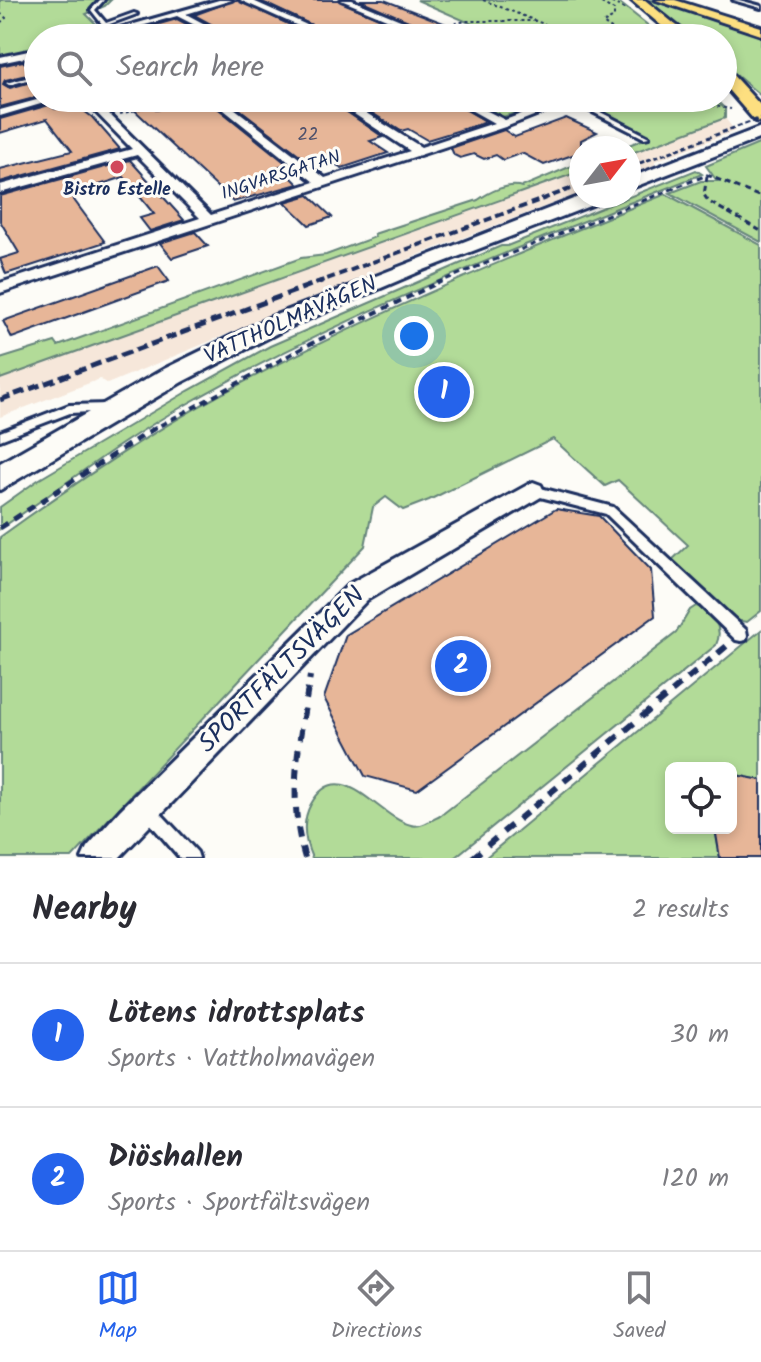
<!DOCTYPE html>
<meta charset="utf-8">
<style>
:root{--surface:#fff;--page:#f7f7f7;--text:#2b2b33;--muted:#7c7c81;--line:#e1e1e2;--accent:#2563eb}
body{margin:0;font-family:Kalam,sans-serif;background:var(--page);color:var(--text)}
.controls{position:absolute;right:24px;bottom:24px;display:grid;overflow:hidden;border-radius:12px;box-shadow:0 4px 12px #0003}
.controls button{width:72px;height:72px;display:grid;place-items:center;padding:0;border:0;border-bottom:2px solid var(--line);background:var(--surface);color:var(--text);font:40px sans-serif}
.compass{position:absolute;left:569px;top:136px;width:72px;height:72px;border-radius:50%;background:var(--surface);box-shadow:0 4px 12px #0003;rotate:59deg}
.you{position:absolute;left:414px;top:336px;width:28px;height:28px;margin:-20px;border:6px solid #fff;border-radius:50%;background:#1a73e8;box-shadow:0 0 0 12px #1a73e833}
.badge{display:grid;place-items:center;width:52px;height:52px;border-radius:50%;background:var(--accent);color:#fff;font-size:26px;font-weight:700}
.pin{position:absolute;translate:-50% -50%;border:4px solid #fff;box-shadow:0 2px 8px #0006}
.list{margin:0;padding:0;list-style:none}
h2{display:flex;justify-content:space-between;align-items:center;height:104px;margin:0;padding:0 32px;font-size:34px}
h2 small{font-size:26px;font-weight:400;color:var(--muted)}
.list li{display:grid;grid-template-columns:52px 1fr auto;gap:24px;align-items:center;box-sizing:border-box;height:144px;padding:0 32px;border-top:2px solid var(--line)}
.list b{display:block;font-size:30px;white-space:nowrap}
.list p{margin:0;font-size:26px;white-space:nowrap;color:var(--muted)}
.list em{font-size:26px;font-style:normal;color:var(--muted)}
.icon{flex:none;width:44px;height:44px;fill:none;stroke:currentColor;stroke-width:2;stroke-linecap:round;stroke-linejoin:round}
.map{position:relative;flex:none;width:761px;height:858px;overflow:hidden}
.search{position:absolute;background:var(--surface);box-shadow:0 4px 12px #0003;left:24px;right:24px;top:24px;height:88px;display:flex;align-items:center;gap:20px;box-sizing:border-box;padding:0 28px;border-radius:44px;color:var(--muted);font-size:30px}
.sheet{height:392px;background:var(--surface)}
nav{display:flex;justify-content:space-around;align-items:center;box-sizing:border-box;height:112px;border-top:2px solid var(--line);background:var(--surface);font-size:22px;color:var(--muted)}
nav a{display:grid;justify-items:center;gap:4px}
nav .on{color:var(--accent)}
.map>svg:first-child{display:block}
.built{fill:#f6e7da}
.green{fill:#b2db98;stroke:#66857b;stroke-width:2}
.building{fill:#e7b698;stroke:#1b2f5e;stroke-width:2}
.lines{fill:none;stroke-linecap:round;stroke-linejoin:round}
.lane-casing{stroke:#1b2f5e;stroke-width:6}
.street-casing{stroke:#1b2f5e;stroke-width:6}
.secondary-casing{stroke:#1b2f5e;stroke-width:6}
.primary-casing{stroke:#1b2f5e;stroke-width:6}
.path-far4{stroke:#1b2f5e;stroke-width:2;stroke-dasharray:3 3;stroke-linecap:butt}
.path-far3{stroke:#1b2f5e;stroke-width:3;stroke-dasharray:6 4;stroke-linecap:butt}
.path-far2{stroke:#1b2f5e;stroke-width:4;stroke-dasharray:7 5;stroke-linecap:butt}
.path-far1{stroke:#1b2f5e;stroke-width:5;stroke-dasharray:9 7;stroke-linecap:butt}
.path{stroke:#1b2f5e;stroke-width:6;stroke-dasharray:11 9;stroke-linecap:butt}
.lane{fill:#fdfcf7;fill-rule:evenodd}
.street{fill:#fdfcf7;fill-rule:evenodd}
.secondary{fill:#fdfcf7;fill-rule:evenodd}
.primary{fill:#fddf80;fill-rule:evenodd}
.rail-far2{stroke:#1b2f5e;stroke-width:3;stroke-dasharray:5 3;stroke-linecap:butt}
.rail-far1{stroke:#1b2f5e;stroke-width:4;stroke-dasharray:8 4;stroke-linecap:butt}
.rail{stroke:#1b2f5e;stroke-width:5;stroke-dasharray:11 5;stroke-linecap:butt}
.poi-dot{fill:#d1495b;stroke:#fdfcf7;stroke-width:3}
.labels{text-anchor:middle;dominant-baseline:central;stroke-width:6;stroke-linejoin:round;paint-order:stroke}
.number-label{font-size:18px;fill:#4e516c}
.far-street-label{font-size:18px;fill:#1b2f5e;stroke:#fdfcf7}
.far-poi-label{font-size:18px;font-weight:bold;fill:#1b2f5e;stroke:#fdfcf7}
.street-label{font-size:22px;fill:#1b2f5e;stroke:#fdfcf7}
.near-street-label{font-size:26px;fill:#1b2f5e;stroke:#fdfcf7}
</style>
<div class="map">
<svg width="761" height="858" viewBox="0 0 761 858">
<rect width="100%" height="100%" fill="#fdfcf7"/>
<filter id="ink" filterUnits="userSpaceOnUse"><feTurbulence type="fractalNoise" baseFrequency=".0125" numOctaves="2"/><feDisplacementMap in="SourceGraphic" scale="16" xChannelSelector="R" yChannelSelector="G"/><feConvolveMatrix kernelMatrix="1 2 1 2 8 2 1 2 1" color-interpolation-filters="sRGB"/></filter>
<g filter="url(#ink)">
<!-- built -->
<path class="built" d="M725,118L735,131L655,161V165L629,175V154Z
M581,171V193L428,251L107,384L100,379L0,417V379Z"/>
<!-- green -->
<path class="green" d="M0,0H111L105,6L86,14L97,25C75,30 60,38 38,38V49L0,57Z
M417,0H616L664,38H504Z
M644,0H652L761,34V96L723,64V38H692Z
M506,98H561L500,118L477,107Z
M582,98H714L725,109V118L629,154V148H621L644,139L576,103L585,100Z
M761,143V242L670,193L701,181H717L706,166Z
M581,162V171L0,379V359L55,342L58,346L301,258L326,255L375,237L374,234L478,200C489,192 509,182 522,187Z
M696,170L702,174C528,244 351,310 187,404C122,440 62,487 0,529V507L38,480L188,391L270,346L501,246H507Z
M666,194L761,245V611L747,622L734,620L671,561L688,545L618,480L605,486L553,439L429,500L403,510L386,497L373,507L365,546L72,858H0V537C76,482 157,427 240,384C378,311 521,252 666,194Z
M696,606C713,611 724,628 716,645L454,858H312C304,840 301,822 311,804C340,752 378,818 411,825C420,828 432,820 440,816L676,633L690,610Z
M761,630V780L731,774V768H671V828H715L720,858H485Z"/>
<!-- building -->
<path class="building" d="M235,0H237L318,38H244L243,30L229,34L194,15Z
M258,0H338L424,38H339Z
M360,0H384L482,38H447Z
M177,19L213,38H128V33Z
M23,61L35,73L5,80L3,84L10,88L38,80V97L0,107V66Z
M205,98L287,164L280,166L298,184L233,202L129,105L147,100L157,110Z
M255,98H262L274,106L306,98H327L383,137L370,141L388,153L342,168L318,155L305,159L233,104Z
M348,98H391L401,104L421,98H446L487,122L427,140L408,129L401,131Z
M75,104L92,117L120,149L0,182V169L72,151L47,119L0,133V119L49,105L55,109Z
M566,118L597,132L581,140V152L544,165L522,153L503,160L496,155L484,159L474,154L460,158L454,155L451,148L504,130L515,137Z
M130,160L184,220L150,231L140,218L154,214L124,177L90,188L71,196L105,242L6,274L0,259L19,253L0,221V196Z
M309,195L332,217L309,225L285,202Z
M195,232L208,246L172,258L160,243Z
M158,266L169,281L12,338L3,321Z
M556,509L599,516L651,570L655,616L417,790L365,776L324,698L346,635Z
M731,774L761,780V858H720L715,828H731Z"/>
<g class="lines">
<defs>
<path id="lane" d="M100,0H104L95,10L106,23L134,13L137,14L107,25L113,33H109L106,29L81,32L70,38H65L78,30L105,27L102,26V24L91,10Z
M733,0H739L761,6V8Z
M38,75V77L9,85L6,83Z
M571,99H575L649,137L644,138L571,101Z
M109,404L114,408L112,411L70,413L0,440V432L69,405Z
M533,486L613,507L746,630L747,635L746,640L741,641L736,640L606,514L529,494L528,491L529,488Z
M147,801L152,804L197,852L199,858H180L142,814L139,809L142,804Z"/>
<path id="street" d="M219,0H232L186,14L231,38H220L177,16L99,38H85Z
M240,0H251L336,38H325Z
M341,0H352L444,38H432Z
M38,49V55L0,63V57Z
M44,98H61L0,116V110Z
M82,98H93L211,215L314,182L209,98H221L325,178L410,151L330,98H342L421,147L494,123L449,98H462L505,120L564,98H579L508,126L0,293V283L200,218L137,155L0,193V185L132,149Z
M533,482L541,485L544,491L541,497L367,600L119,858H82L87,847L120,810L349,584Z"/>
<path id="secondary" d="M761,127V138L629,189V178Z
M581,196H607L605,200L421,271L285,329L182,382L0,490V463L164,369L268,318Z"/>
<path id="primary" d="M631,0H645L692,38H676Z
M656,0H675L761,27V35Z
M723,69L729,71L761,106V122L755,121L723,84Z"/>
</defs>
<!-- lane casing -->
<use href="#lane" class="lane-casing"/>
<!-- street casing -->
<use href="#street" class="street-casing"/>
<!-- secondary casing -->
<use href="#secondary" class="secondary-casing"/>
<!-- primary casing -->
<use href="#primary" class="primary-casing"/>
<!-- path-far4 -->
<path class="path-far4" d="M483,0L579,38
M596,0L614,10V17L603,23L624,38
M606,0L625,9
M0,13L6,18L0,23
M443,26L466,21H538
M670,98L731,109
M120,114L184,98"/>
<!-- path-far3 -->
<path class="path-far3" d="M707,176L704,195L709,202L761,231
M437,283L707,175L761,197"/>
<!-- path-far2 -->
<path class="path-far2" d="M150,431L308,345L442,281"/>
<!-- path-far1 -->
<path class="path-far1" d="M0,528L153,429"/>
<!-- path -->
<path class="path" d="M305,858C286,797 300,738 310,676
M472,858L728,645"/>
<!-- lane -->
<use href="#lane" class="lane"/>
<!-- street -->
<use href="#street" class="street"/>
<!-- secondary -->
<use href="#secondary" class="secondary"/>
<!-- primary -->
<use href="#primary" class="primary"/>
<!-- rail-far2 -->
<path class="rail-far2" d="M632,166L761,118"/>
<!-- rail-far1 -->
<path class="rail-far1" d="M629,167L637,164
M316,283L581,185"/>
<!-- rail -->
<path class="rail" d="M0,400L322,281"/>
</g>
</g>
<!-- markers -->
<circle class="poi-dot" cx="117" cy="167" r="8"/>
<g class="labels">
<!-- number labels -->
<g class="number-label">
<text x="308" y="135">22</text>
</g>
<!-- far-street labels -->
<g class="far-street-label">
<text transform="translate(281 176) rotate(-18)">INGVARSGATAN</text>
</g>
<!-- far-poi labels -->
<g class="far-poi-label">
<text x="117" y="190">Bistro Estelle</text>
</g>
<!-- street labels -->
<g class="street-label">
<text transform="translate(291 321) rotate(-24)">VATTHOLMAVÄGEN</text>
</g>
<!-- near-street labels -->
<g class="near-street-label">
<text transform="translate(282 670) rotate(-45)">SPORTFÄLTSVÄGEN</text>
</g>
</g>
</svg>
<div class="controls">
<button><svg class="icon" aria-label="locate" viewBox="0 0 24 24"><circle cx="12" cy="12" r="6"/><path d="M12 2v4M12 18v4M2 12h4M18 12h4"/></svg></button>
</div>
<svg class="compass" viewBox="-18 -18 36 36"><path d="M0-13l5 13h-10z" fill="#e53935"/><path d="M0 13l5-13h-10z" fill="#7c7c81"/></svg>
<div class="you"></div>
<div class="pin badge" style="left:444px;top:392px">1</div>
<div class="pin badge" style="left:461px;top:666px">2</div>
<div class="search"><svg class="icon" aria-label="search" viewBox="0 0 24 24"><circle cx="10" cy="10" r="6"/><path d="M15 15l6 6"/></svg>Search here</div>
</div>
<section class="sheet">
<h2>Nearby<small>2 results</small></h2>
<ul class="list">
<li><span class="badge">1</span><div><b>Lötens idrottsplats</b><p>Sports · Vattholmavägen</p></div><em>30 m</em></li>
<li><span class="badge">2</span><div><b>Diöshallen</b><p>Sports · Sportfältsvägen</p></div><em>120 m</em></li>
</ul>
</section>
<nav>
<a class="on"><svg class="icon" aria-label="map" viewBox="0 0 24 24"><path d="M3 6l6-2 6 2 6-2v14l-6 2-6-2-6 2zM9 4v14M15 6v14"/></svg>Map</a>
<a><svg class="icon" aria-label="directions" viewBox="0 0 24 24"><path d="M12 3l9 9-9 9-9-9zM9 14v-3h6M13 9l2 2-2 2"/></svg>Directions</a>
<a><svg class="icon" aria-label="saved" viewBox="0 0 24 24"><path d="M7 4h10v16l-5-4-5 4z"/></svg>Saved</a>
</nav>
